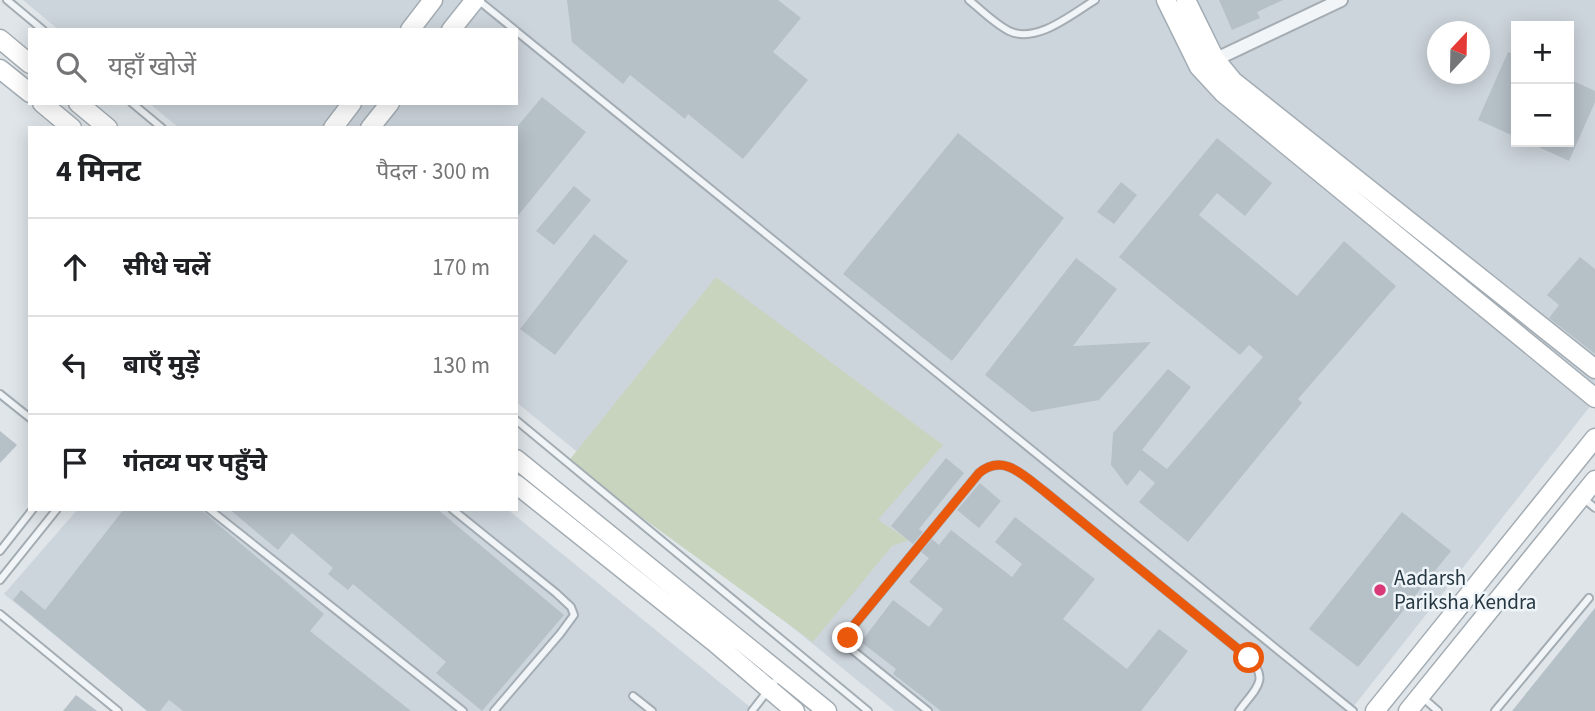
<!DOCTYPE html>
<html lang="hi">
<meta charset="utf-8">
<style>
:root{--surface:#fff;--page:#f6f6f6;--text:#202124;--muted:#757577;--line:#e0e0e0}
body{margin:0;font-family:"Source Sans 3","Noto Sans Devanagari",sans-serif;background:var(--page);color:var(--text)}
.controls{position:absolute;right:21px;top:21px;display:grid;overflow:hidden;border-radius:0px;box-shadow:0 4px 18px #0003}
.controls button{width:63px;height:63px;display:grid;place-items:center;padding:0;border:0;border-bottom:2px solid var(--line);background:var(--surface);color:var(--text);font:35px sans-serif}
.compass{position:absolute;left:1427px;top:21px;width:63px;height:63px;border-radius:50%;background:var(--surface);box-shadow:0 4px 18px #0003;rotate:22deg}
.stop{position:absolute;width:21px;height:21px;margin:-16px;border:5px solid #ea580c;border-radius:50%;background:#fff}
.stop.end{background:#ea580c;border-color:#fff;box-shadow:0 2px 7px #0008}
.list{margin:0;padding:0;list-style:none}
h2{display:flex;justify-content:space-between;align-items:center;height:91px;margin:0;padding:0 28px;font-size:30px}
h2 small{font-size:23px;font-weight:400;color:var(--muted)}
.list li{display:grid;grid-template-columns:46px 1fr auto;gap:21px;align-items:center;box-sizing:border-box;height:98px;padding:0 28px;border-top:2px solid var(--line)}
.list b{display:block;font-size:26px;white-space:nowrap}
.list em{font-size:23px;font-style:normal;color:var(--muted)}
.icon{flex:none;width:38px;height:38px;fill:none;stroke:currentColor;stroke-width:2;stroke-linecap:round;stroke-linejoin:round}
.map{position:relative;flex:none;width:1595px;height:711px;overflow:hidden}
.search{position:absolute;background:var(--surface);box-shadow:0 4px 18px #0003;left:28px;top:28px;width:490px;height:77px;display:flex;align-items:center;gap:18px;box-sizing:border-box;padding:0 24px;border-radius:0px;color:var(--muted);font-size:26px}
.panel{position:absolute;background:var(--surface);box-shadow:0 4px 18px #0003;left:28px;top:126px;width:490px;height:385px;border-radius:0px}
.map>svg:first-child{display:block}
.built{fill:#cdd5dc;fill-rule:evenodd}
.green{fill:#c9d4bf}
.building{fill:#b6c0c7}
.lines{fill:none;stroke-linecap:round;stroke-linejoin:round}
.lane-casing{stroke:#a4adb4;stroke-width:10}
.street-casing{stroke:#a4adb4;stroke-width:16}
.secondary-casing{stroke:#a4adb4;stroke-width:21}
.lane{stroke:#f2f5f7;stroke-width:6}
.street{stroke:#f2f5f7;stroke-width:12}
.secondary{stroke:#fff;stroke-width:18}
.route{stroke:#ea580c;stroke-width:9}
.poi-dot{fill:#d93977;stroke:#eef4f7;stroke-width:2.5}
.labels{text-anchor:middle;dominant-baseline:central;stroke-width:5;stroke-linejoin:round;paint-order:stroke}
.poi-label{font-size:21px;fill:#263742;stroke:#eef4f7;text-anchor:start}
</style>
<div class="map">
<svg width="1595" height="711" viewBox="0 0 1595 711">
<rect width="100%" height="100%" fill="#dfe5e9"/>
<!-- built -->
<path class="built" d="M23,0H1595V400L1350,711H895L516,402V128H179L149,103H516V30H59ZM1516,26H1569V142H1516ZM1438,32H1480V74H1438Z
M78,509H507L755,711H148L4,594Z"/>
<!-- green -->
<path class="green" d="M716,277L943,445L878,520L909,540L892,546L813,642L567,463Z"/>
<!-- building -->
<path class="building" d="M567,0H778L801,18L773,52L808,80L743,159L688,114L685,119L630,75L623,84L572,42Z
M1219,0H1283L1257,12L1260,18L1232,30Z
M1508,52L1516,56V137L1478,120Z
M1569,79L1595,91V102L1569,161L1528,142H1569Z
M542,97L586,132L516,218V128Z
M958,133L1064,218L952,361L843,274Z
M1217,138L1272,183L1245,216L1217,193L1199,215L1297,296L1344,241L1396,286L1298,399L1302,403L1188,542L1139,502L1155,483L1140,470L1127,486L1111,465L1113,433L1168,369L1191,387L1142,450L1167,469L1263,357L1249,345L1240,355L1119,257Z
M1121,182L1137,195L1114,224L1097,212Z
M574,186L591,200L554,245L536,231Z
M594,234L628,261L555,355L520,329Z
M1580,257L1595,269V354L1549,318L1559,305L1547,295Z
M1076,258L1117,289L1073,346L1151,342L1099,400L1032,412L985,375Z
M0,431L17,445L0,463Z
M946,458L964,473L919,529L923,532L913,544L891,526Z
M980,483L1001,501L979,528L957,510Z
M124,509H200L324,614L310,631L411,711H183L169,700L160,711H147L13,600L21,590L45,610Z
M229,509H437L564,615L482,711L436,673L446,662L353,584L348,590L328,574L333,568L292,533L278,550Z
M1402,512L1451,551L1358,667L1309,629Z
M1015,517L1095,579L1063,619L1127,669L1159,629L1188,651L1141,711H941L893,674L896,669L861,642L893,600L929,627L943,609L909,582L929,558L921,552L932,539L939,545L951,530L1012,577L1022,564L995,542Z
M1595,608V711H1512Z
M76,695L97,711H63Z"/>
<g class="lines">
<defs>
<path id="lane" d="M7,0L43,30
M478,0L515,30
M969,0C981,10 995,24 1009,31C1037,44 1072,14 1095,0
M516,31L1353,711
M132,103L162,128
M0,394L30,418
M516,420L868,711
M1583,498L1595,508
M209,509L463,711
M452,509L556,593L571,607L574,615L560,634L494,711
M0,551L33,509
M0,580L57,509
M0,614L118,711
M633,696L652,711
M1422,697L1438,711
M752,711L780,675
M928,711L850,648L848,638L854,625L979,473C1003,453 1023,475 1044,491L1249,658C1271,680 1254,690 1239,711
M1495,711L1589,598"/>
<path id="street" d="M1208,63L1341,0"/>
<path id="secondary" d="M1166,0L1199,67L1223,93L1595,398
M1186,0L1215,59L1233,81L1595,369
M410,30L433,0
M451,30L475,0
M0,39L30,64
M0,69L30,93
M42,103L72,128
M78,103L108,128
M333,128L352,103
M370,128L390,103
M516,459L827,711
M516,484L714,642L795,711
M1375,711L1595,438
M1408,711L1595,480"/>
</defs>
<!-- lane casing -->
<use href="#lane" class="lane-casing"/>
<!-- street casing -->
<use href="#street" class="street-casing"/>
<!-- secondary casing -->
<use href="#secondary" class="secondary-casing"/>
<!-- lane -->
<use href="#lane" class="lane"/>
<!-- street -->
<use href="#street" class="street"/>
<!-- secondary -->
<use href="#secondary" class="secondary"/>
</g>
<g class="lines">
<!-- route -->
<path class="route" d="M848,638L854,625L979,473C1003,453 1023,475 1044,491L1249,658"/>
</g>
<!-- markers -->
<circle class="poi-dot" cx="1380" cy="590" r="7"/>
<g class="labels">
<!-- poi labels -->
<g class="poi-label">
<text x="1394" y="578">Aadarsh<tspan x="1394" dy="24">Pariksha Kendra</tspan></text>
</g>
</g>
</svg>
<div class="controls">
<button>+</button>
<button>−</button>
</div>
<svg class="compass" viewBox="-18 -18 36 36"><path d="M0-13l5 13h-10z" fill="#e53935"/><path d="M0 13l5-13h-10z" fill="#757577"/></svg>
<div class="stop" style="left:1249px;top:658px"></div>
<div class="stop end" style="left:848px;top:638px"></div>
<div class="search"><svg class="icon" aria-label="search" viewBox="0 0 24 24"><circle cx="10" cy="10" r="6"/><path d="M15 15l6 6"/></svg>यहाँ खोजें</div>
<section class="panel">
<h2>4 मिनट<small>पैदल · 300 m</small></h2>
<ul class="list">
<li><svg class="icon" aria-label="ahead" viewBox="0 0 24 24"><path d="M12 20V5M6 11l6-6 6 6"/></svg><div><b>सीधे चलें</b></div><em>170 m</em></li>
<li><svg class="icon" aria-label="left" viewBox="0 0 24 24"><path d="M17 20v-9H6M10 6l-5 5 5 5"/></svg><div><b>बाएँ मुड़ें</b></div><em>130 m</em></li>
<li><svg class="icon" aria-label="arrive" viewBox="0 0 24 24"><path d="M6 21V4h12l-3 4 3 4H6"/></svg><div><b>गंतव्य पर पहुँचे</b></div></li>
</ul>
</section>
</div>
